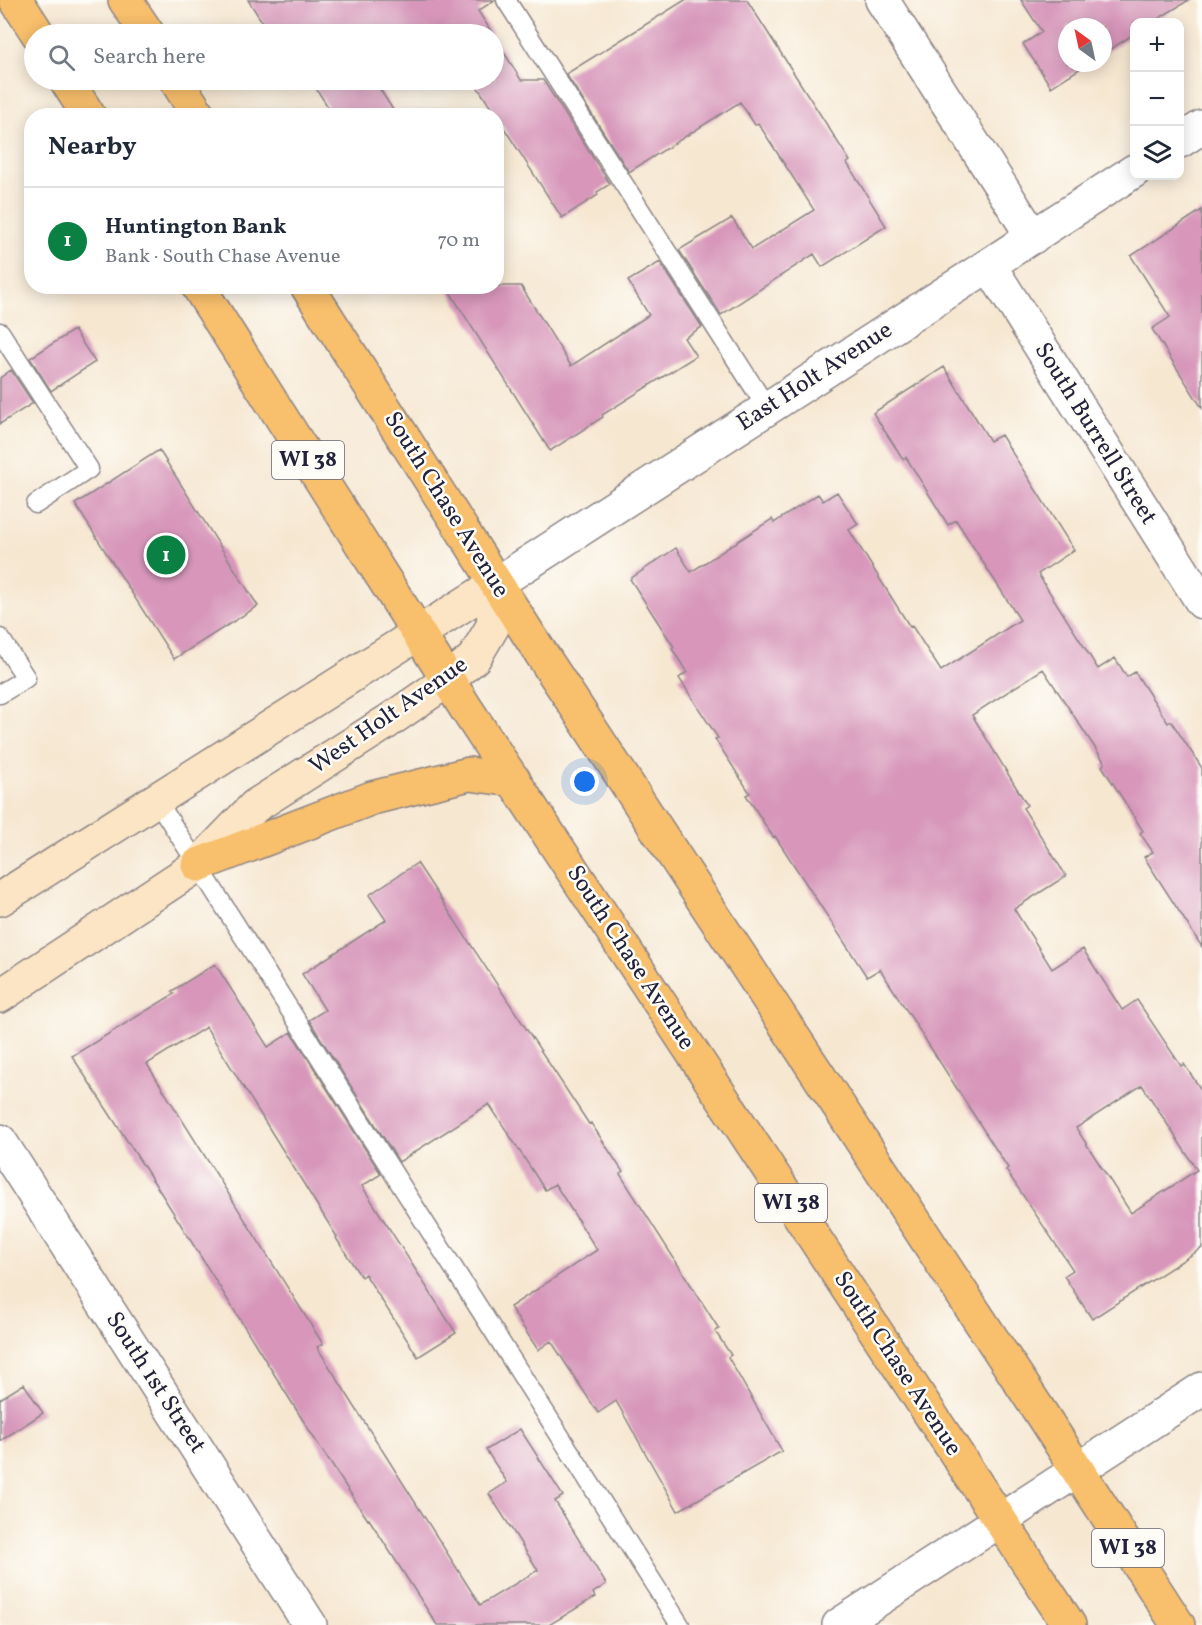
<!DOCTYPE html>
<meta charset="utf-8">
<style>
:root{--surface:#fff;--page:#f6f6f7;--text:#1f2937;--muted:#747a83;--line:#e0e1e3;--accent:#0b8043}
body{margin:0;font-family:Vollkorn,serif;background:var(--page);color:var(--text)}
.controls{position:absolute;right:18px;top:18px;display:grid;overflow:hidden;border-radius:12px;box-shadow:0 3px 15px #0003}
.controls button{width:54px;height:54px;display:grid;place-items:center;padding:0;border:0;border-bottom:2px solid var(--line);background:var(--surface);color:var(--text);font:30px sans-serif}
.compass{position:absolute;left:1058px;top:18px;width:54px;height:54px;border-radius:50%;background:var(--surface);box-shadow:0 3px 15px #0003;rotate:327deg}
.you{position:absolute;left:585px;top:782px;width:21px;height:21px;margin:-15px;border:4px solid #fff;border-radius:50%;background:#1a73e8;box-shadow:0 0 0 9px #1a73e833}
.badge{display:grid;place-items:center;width:39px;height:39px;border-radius:50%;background:var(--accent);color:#fff;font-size:20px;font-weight:700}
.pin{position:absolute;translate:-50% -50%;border:3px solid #fff;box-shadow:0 2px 6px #0006}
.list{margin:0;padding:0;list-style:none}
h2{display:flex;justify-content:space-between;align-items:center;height:78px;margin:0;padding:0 24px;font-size:26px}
h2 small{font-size:20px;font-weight:400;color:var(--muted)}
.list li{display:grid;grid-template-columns:39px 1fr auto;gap:18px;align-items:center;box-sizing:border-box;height:108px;padding:0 24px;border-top:2px solid var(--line)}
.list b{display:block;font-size:22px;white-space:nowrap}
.list p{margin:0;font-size:20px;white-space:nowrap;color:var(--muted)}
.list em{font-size:20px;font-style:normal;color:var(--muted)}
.icon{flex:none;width:33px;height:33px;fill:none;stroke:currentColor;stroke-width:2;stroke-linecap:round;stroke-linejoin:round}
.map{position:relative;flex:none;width:1202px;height:1625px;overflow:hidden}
.search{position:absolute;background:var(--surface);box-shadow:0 3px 15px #0003;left:24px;top:24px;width:480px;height:66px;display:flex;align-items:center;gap:15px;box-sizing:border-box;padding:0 21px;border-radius:33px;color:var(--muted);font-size:22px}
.panel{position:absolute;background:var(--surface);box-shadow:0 3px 15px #0003;left:24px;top:108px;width:480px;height:186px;border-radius:24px}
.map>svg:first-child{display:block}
.building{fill:#d796ba;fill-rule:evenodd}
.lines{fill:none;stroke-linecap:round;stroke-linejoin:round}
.lane-casing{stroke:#8c8486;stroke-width:21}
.street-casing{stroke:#8c8486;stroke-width:36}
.secondary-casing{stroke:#8c8486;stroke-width:36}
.primary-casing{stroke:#8c8486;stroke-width:36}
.lane{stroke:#fff;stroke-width:18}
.street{stroke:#fff;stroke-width:33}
.secondary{stroke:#fce5c4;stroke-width:33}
.primary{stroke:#f8bf6c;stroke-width:33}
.labels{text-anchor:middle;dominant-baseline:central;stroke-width:5;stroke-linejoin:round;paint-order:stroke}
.shield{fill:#fdfcf7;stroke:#646373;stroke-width:1.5}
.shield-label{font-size:22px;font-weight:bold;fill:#22223b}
.street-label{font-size:24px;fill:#22223b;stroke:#fdfcf7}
</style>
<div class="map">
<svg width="1202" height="1625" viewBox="0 0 1202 1625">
<rect width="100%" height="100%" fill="#fdfcf7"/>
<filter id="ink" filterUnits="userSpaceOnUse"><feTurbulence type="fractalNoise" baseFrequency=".0167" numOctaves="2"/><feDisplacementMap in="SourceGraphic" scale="12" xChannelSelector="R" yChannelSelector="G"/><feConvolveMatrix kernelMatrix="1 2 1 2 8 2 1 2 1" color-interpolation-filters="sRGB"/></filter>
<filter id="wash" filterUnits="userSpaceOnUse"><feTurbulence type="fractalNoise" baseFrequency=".008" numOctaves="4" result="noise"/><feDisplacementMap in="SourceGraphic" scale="24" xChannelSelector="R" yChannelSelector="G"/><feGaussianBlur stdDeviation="1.35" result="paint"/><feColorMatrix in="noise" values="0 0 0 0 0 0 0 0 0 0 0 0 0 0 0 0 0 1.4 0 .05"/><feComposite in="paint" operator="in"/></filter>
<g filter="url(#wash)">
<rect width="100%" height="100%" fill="#f6e7d1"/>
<g id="blocks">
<!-- building -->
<path class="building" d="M248,0H495L478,11L493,34H270Z
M685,0H747L850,161L847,163L886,226L822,267L814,254L721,315L679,250L732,218L752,249L814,210L758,123L755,125L740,102L629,172L566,74Z
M1021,0H1189L1153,22H1134V34L1103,54V27H1067V63H1089L1051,87L1023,44L1042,32Z
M494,36L521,80H543L610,184L597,192L598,195L562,218L475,83L469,86L465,80H494Z
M319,80H374L397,116H334L313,84Z
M1202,210V408L1152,329L1170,317L1131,256Z
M660,262L702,327L684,338L696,356L602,415L603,417L550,451L446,286H521L571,366L649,315L628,281Z
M74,330L95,362L51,391L30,358Z
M944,367L990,441L1001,435L1074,550L1038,574L1098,669L1115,658L1127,677L1135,672L1168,723L1171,721L1202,768V947L1144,857L1153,852L1140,833L1143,831L1102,766L1105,763L1043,669L972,715L1027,805L1023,808L1066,876L1014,909L1052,969L1083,949L1122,1010L1137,1000L1181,1066L1184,1064L1202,1091V1248L1092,1319L1064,1276L1073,1270L1006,1170L1008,1168L880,969L867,977L775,836L773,837L746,795L750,793L715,739L718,738L679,678L687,672L672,649L674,647L630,579L676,548L691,572L772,519L774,523L818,494L823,501L837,492L858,524L849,530L910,627L912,626L941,671L1020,620L956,520L948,525L906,457L903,459L873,413ZM1142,1085L1197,1170L1131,1213L1076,1128Z
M11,370L33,403L0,424V378Z
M159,450L258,606L174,659L75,504Z
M417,863L589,1124L591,1123L623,1172L620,1174L719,1329L715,1331L731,1355L728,1357L782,1451L678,1511L616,1401L598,1413L551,1341L538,1350L510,1307L597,1250L555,1184L545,1190L489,1104L399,1162L309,1020L325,1010L302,974L386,920L369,895Z
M215,964L268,1047L291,1032L381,1174L362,1186L456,1333L418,1357L365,1274L361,1277L336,1238L337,1237L206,1027L147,1064L323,1344L317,1347L480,1605L538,1570L489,1494L507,1482L486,1450L520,1429L563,1496L555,1501L606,1584L593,1593L595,1597L549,1625H437L369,1519L368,1520L314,1438L161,1193L72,1056L174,994L172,991Z
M24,1384L43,1413L0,1441V1399Z"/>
</g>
</g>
<g filter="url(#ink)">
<use href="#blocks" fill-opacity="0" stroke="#8c8486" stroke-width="1.5"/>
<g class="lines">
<defs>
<path id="lane" d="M506,0L767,408
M0,332L89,469L36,504
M0,638L26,678L0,694
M156,799L680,1625"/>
<path id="street" d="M882,0L1033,237
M1180,141L1202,127
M989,265L1202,602
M496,584L1134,171
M0,1141L310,1625
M839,1625L1202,1389"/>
<path id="secondary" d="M0,899L496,584
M0,996L198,865L255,806L387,722L448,680L474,658L493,626L496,584"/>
<path id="primary" d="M16,0L38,34
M125,0L148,34
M66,80L89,116
M176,80L199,116
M198,286L467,710L1069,1625
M307,286L529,635L1040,1412L1178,1625
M198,865L372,798L469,774L514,780"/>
</defs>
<!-- lane casing -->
<use href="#lane" class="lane-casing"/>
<!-- street casing -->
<use href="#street" class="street-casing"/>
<!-- secondary casing -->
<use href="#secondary" class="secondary-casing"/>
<!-- primary casing -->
<use href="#primary" class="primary-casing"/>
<!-- lane -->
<use href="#lane" class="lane"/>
<!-- street -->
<use href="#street" class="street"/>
<!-- secondary -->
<use href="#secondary" class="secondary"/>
<!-- primary -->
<use href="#primary" class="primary"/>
</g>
</g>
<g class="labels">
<!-- shield labels -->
<g class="shield">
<rect x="272" y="441" width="72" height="38" rx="4.5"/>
<rect x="755" y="1184" width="72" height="38" rx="4.5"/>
<rect x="1092" y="1529" width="72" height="38" rx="4.5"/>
</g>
<g class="shield-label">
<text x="308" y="460">WI 38</text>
<text x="791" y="1203">WI 38</text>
<text x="1128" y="1548">WI 38</text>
</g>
<!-- street labels -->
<g class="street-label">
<text transform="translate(815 377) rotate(-33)">East Holt Avenue</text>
<text transform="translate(1095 434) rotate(58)">South Burrell Street</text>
<text transform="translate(446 505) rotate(58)">South Chase Avenue</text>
<text transform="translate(389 716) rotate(-35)">West Holt Avenue</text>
<text transform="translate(630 958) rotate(57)">South Chase Avenue</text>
<text transform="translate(897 1364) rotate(57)">South Chase Avenue</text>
<text transform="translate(155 1383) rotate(57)">South 1st Street</text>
</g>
</g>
</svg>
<div class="controls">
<button>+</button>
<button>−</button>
<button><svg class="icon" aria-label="layers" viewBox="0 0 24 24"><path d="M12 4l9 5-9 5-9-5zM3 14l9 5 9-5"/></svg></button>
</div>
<svg class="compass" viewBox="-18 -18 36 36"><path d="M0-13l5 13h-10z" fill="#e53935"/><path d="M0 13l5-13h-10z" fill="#747a83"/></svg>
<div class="you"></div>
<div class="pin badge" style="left:166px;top:555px">1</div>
<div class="search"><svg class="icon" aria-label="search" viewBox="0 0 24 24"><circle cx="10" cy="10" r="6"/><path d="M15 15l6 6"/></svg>Search here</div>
<section class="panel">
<h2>Nearby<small></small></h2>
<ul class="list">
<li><span class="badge">1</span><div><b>Huntington Bank</b><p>Bank · South Chase Avenue</p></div><em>70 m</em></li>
</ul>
</section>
</div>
